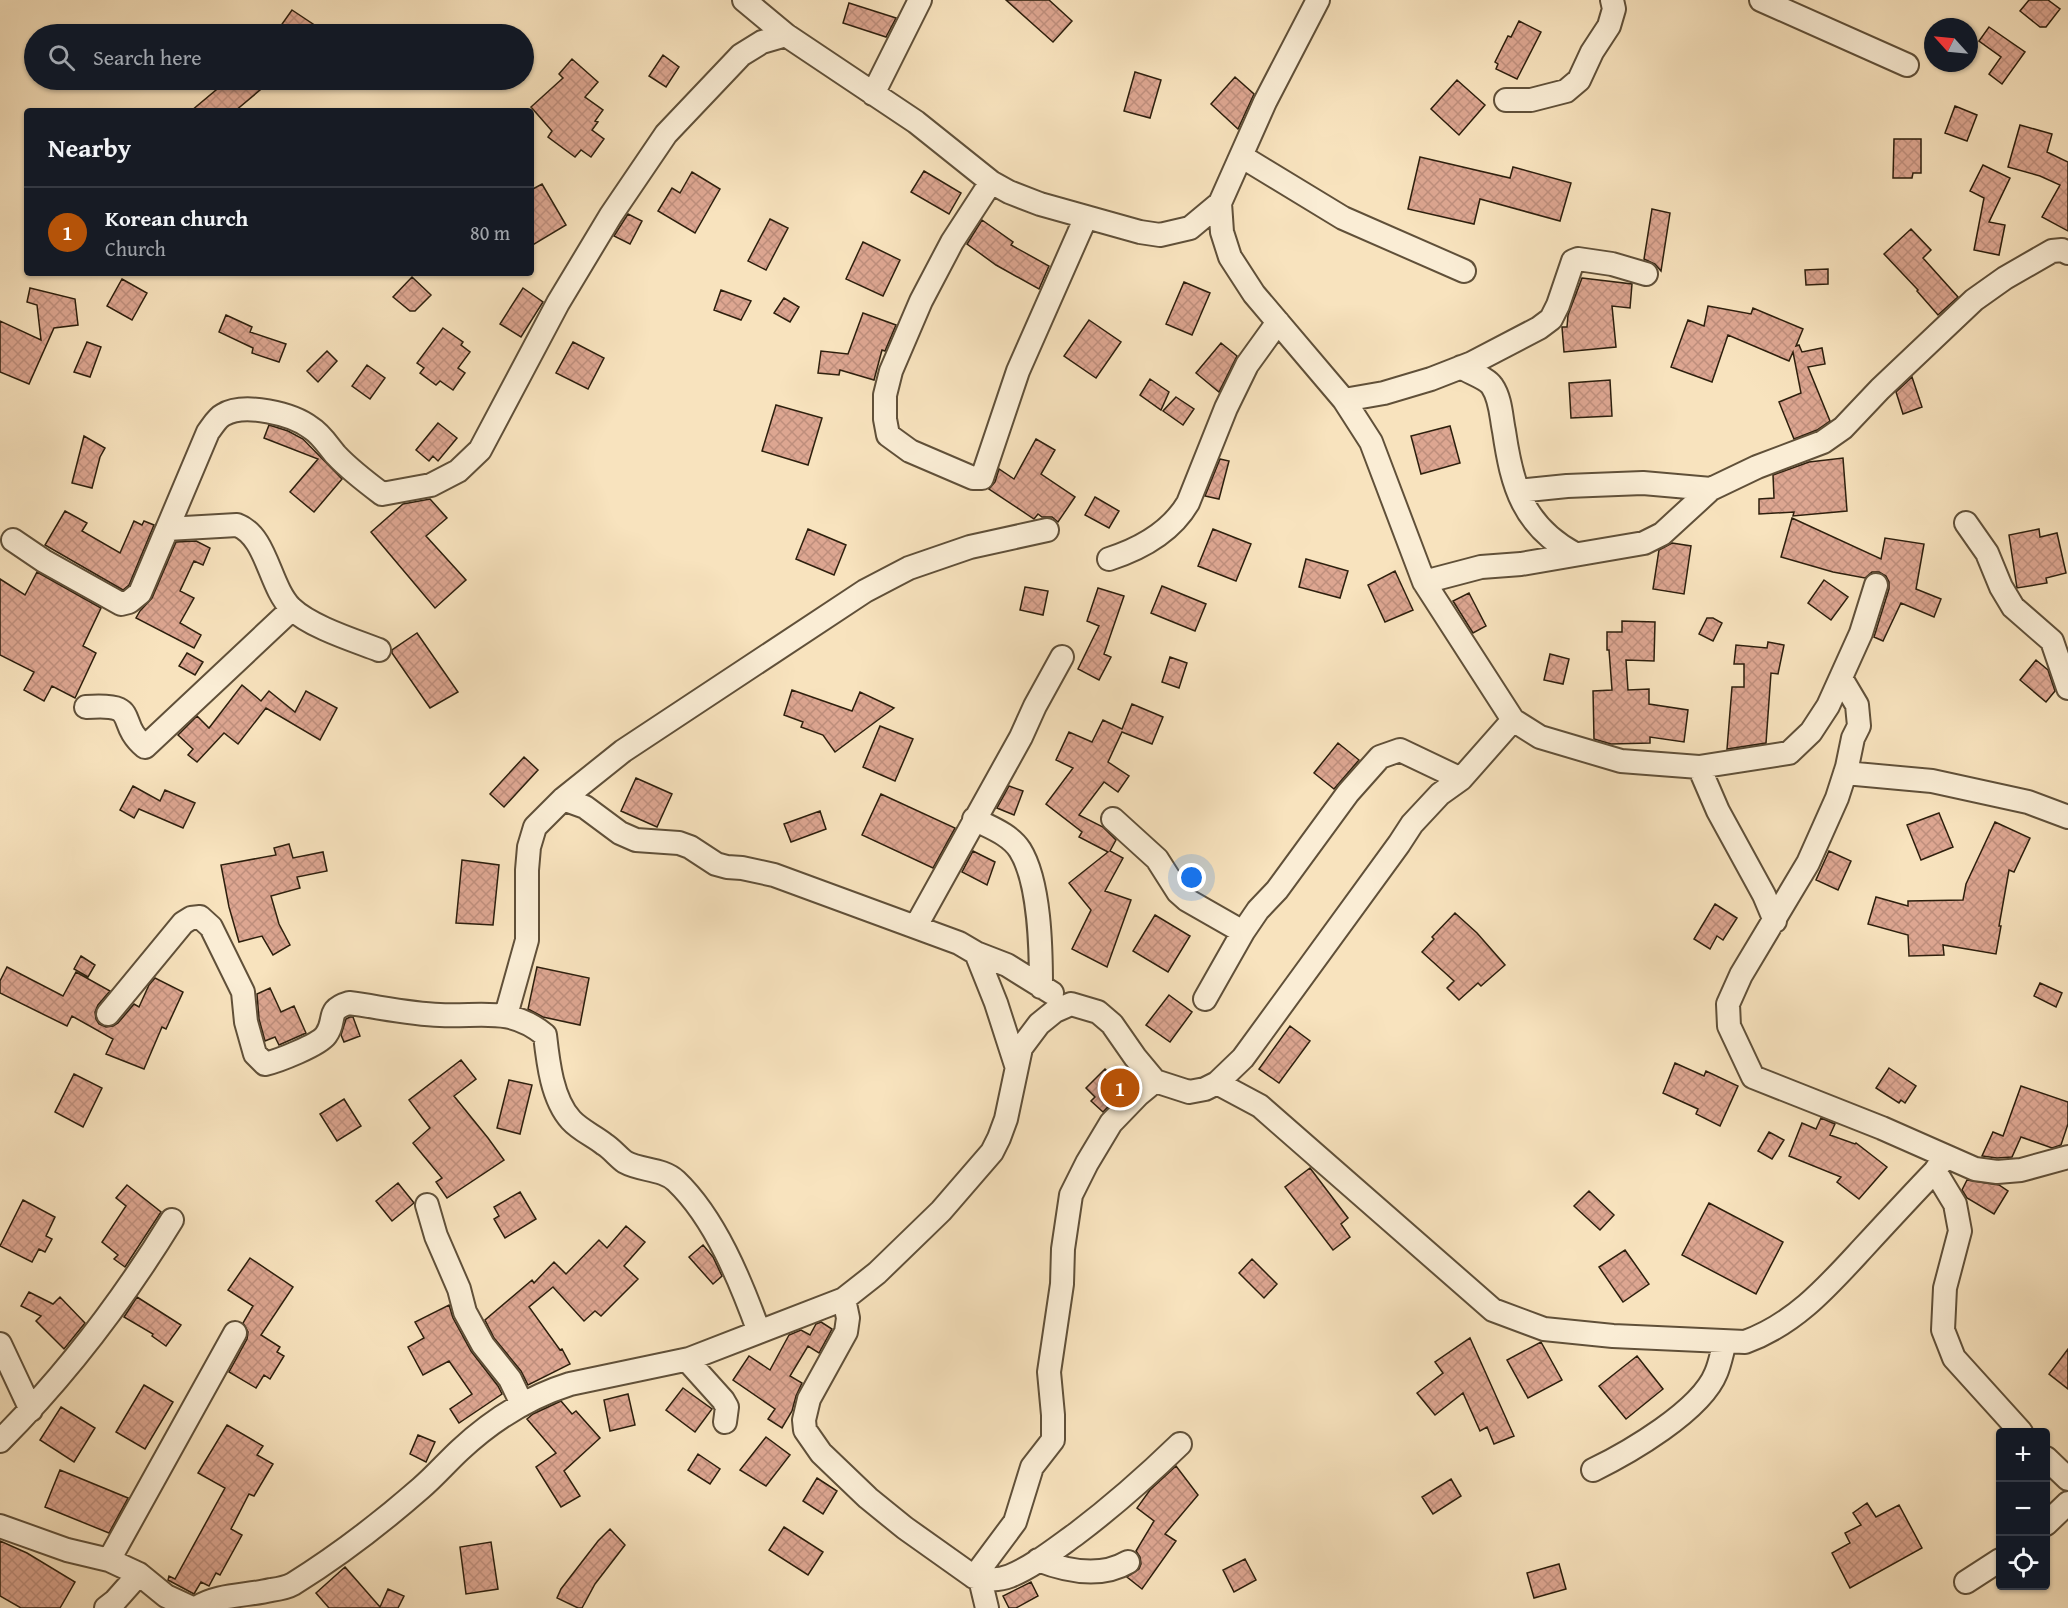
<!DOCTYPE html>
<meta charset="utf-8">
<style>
:root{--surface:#171b24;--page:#20242c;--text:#f1f3f6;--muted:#9ea1a6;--line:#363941;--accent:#b45309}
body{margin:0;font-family:"Gentium Book Plus",serif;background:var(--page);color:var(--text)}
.controls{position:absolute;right:18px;bottom:18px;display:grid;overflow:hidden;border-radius:6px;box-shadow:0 2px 4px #0004}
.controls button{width:54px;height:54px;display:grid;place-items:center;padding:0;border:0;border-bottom:2px solid var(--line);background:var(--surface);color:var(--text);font:30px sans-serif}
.compass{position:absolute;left:1924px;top:18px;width:54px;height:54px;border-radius:50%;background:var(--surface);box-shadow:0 2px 4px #0004;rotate:297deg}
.you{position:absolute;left:1192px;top:878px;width:21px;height:21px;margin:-15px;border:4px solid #fff;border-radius:50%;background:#1a73e8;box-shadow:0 0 0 9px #1a73e833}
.badge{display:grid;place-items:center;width:39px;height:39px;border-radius:50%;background:var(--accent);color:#fff;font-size:20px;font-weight:700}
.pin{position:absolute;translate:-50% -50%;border:3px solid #fff;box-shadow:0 2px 6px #0006}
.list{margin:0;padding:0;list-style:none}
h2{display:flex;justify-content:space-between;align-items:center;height:78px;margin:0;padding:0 24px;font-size:26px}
h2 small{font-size:20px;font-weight:400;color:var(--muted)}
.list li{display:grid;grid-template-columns:39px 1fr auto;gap:18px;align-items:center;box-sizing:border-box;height:90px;padding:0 24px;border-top:2px solid var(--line)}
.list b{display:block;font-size:22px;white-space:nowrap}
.list p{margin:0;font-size:20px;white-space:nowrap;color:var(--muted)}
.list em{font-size:20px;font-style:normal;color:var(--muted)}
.icon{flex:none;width:33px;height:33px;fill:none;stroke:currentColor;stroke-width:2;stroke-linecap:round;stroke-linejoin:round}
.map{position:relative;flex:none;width:2068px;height:1608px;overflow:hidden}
.search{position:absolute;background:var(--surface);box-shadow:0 2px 4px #0004;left:24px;top:24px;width:510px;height:66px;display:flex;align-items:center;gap:15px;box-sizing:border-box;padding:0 21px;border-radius:33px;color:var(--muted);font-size:22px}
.panel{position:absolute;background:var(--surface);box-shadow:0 2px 4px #0004;left:24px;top:108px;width:510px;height:168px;border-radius:6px}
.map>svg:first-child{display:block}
.building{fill:url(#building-cross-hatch);stroke:#2d1f0d;stroke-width:1.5}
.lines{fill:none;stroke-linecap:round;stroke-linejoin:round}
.street-casing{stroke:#605039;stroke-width:26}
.street{stroke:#faedd5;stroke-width:22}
</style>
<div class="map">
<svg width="2068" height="1608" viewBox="0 0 2068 1608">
<defs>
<pattern id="building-cross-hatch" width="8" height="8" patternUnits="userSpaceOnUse" patternTransform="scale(1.5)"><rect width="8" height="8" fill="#dda691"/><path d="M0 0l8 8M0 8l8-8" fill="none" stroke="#be8e7c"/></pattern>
</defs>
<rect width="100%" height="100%" fill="#f8e3be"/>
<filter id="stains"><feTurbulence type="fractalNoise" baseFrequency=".00333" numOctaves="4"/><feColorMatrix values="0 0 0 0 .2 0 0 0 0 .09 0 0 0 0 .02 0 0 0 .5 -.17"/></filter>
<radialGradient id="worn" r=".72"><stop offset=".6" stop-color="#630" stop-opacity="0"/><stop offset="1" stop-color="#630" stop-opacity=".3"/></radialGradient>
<!-- building -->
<path class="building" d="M1006,0H1049L1072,21L1053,42Z
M2029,0H2048L2060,9L2046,27H2040L2020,11Z
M849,3L896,18L886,37L843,23Z
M292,10L328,34H275Z
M1519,21L1541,32L1517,79L1496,69L1498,64L1495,62L1508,36L1511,37Z
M1989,27L2025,52L2002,84L1989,74L2001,57L1979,41Z
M663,55L679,67L666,87L649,76Z
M572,59L598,82L585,97L603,110L595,121L598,122L592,130L604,139L591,157L581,150L575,157L548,137L552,131L531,107L563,78L559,74Z
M1135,72L1161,80L1150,118L1124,111Z
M1235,77L1254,94L1238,129L1211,104Z
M228,80H272L235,111H191Z
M1457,80L1485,105L1459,135L1431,109Z
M1955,106L1977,115L1967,141L1945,133Z
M2020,125L2052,134L2047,152L2068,162V231L2042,217L2060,185L2040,176L2008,167Z
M1894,139H1921V173H1913L1912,178H1893Z
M1420,157L1510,178L1513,167L1571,183L1560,221L1480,199L1474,224L1408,209Z
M1983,165L2010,178L1989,222L2005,225L1999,255L1974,250L1984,198L1970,191Z
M924,171L961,193L949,214L911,192Z
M692,172L720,189L695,233L658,211L672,188L680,193Z
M542,184L566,225L531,246V190Z
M1652,209L1670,213L1661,271L1655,264L1644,259Z
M628,214L642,221L630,244L614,236Z
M770,219L788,228L766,270L748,261Z
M982,220L1013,242L1011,245L1049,266L1039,289L996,265L967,244Z
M1911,229L1931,250L1923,258L1958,297L1938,315L1917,291L1918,290L1884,254Z
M863,242L900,260L883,296L846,279Z
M1828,269V284L1806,285L1805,270Z
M412,277L431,295L415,311H410L393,297Z
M1582,278L1632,284L1630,308L1612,306L1616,347L1564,352L1562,327H1567L1568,315Z
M122,279L147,293L132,320L107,306Z
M1184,282L1210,293L1192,335L1166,324Z
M30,288L75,299L78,325L54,328L29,384L0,372V321L41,340L37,305L27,302Z
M523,288L543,302L521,337L500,324Z
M721,290L751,301L741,320L714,310Z
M784,298L799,307L790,322L774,313Z
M1708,306L1751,314L1753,308L1803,329L1796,346L1799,345L1802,352L1822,348L1825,364L1808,367L1830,421L1817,430L1794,439L1779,402L1801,393L1793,352L1789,361L1728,335L1712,382L1671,367L1688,320L1704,326Z
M863,313L896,325L885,351L882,350L874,380L840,370L839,375L818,373L821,351L848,354Z
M226,315L252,327L250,332L286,344L279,362L252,353L253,348L219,332Z
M1089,320L1121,342L1096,378L1064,356Z
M443,328L463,342L461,345L470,352L458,368L465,373L453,390L440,381L436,385L420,373L424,368L417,363Z
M87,342L101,347L90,377L74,372Z
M573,342L604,358L588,389L556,373Z
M1221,343L1237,356L1219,392L1196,373Z
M327,351L337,361L318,382L307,371Z
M367,365L385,378L370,399L352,386Z
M1912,377L1922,407L1903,414L1896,392Z
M1150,379L1169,392L1161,410L1140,395Z
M1610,380L1612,416L1571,418L1569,383Z
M1176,397L1194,409L1183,425L1163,411Z
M776,405L822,418L808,465L762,451Z
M438,423L457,438L438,461L433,456L429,461L416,450Z
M269,425L288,431L303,439L342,479L314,512L290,492L318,459L264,438Z
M1450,426L1460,463L1421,474L1411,436Z
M84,436L105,448L100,457L92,488L72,483Z
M1036,439L1055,450L1041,474L1075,497L1058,522L1052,517H1042L1038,514L1034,519L989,489L995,482L999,469L1014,479Z
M1843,458L1847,511L1793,516L1794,512L1759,514V499L1774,498L1773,475L1809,462Z
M1220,459L1229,461L1219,499L1205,496Z
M1095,497L1119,511L1109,528L1085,515Z
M430,499L447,518L426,536L466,580L435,608L371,532L403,504Z
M65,511L87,523L82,531L120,553L134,521L142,525L144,521L154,525L129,585L123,590L45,545Z
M1792,518L1881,559L1885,538L1924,544L1916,589L1941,599L1934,617L1901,603L1883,641L1874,637L1889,589V582L1886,576L1879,572H1872L1865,578L1833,572L1781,557Z
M808,529L846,545L834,575L796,559Z
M1213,529L1251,544L1236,581L1198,566Z
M2039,529L2040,537L2057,533L2066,573L2046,578L2047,583L2017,588L2009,535Z
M196,541L210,548L203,565L194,561L180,591L194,598L180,623L201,635L194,648L136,618L140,611L152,598L176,542Z
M1672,543L1691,546L1684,594L1653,589L1659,550Z
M1306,559L1348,571L1340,598L1299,587Z
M1395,571L1413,610L1385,622L1368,585Z
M37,572L101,608L83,646L96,653L75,698L52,686L44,701L24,690L34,672L0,655V579L25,595Z
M1824,580L1848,597L1831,620L1808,603Z
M1162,586L1206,604L1195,631L1151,613Z
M1025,587L1048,591L1043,615L1020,610Z
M1098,588L1124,596L1104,654L1111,657L1099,680L1078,669L1099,626L1087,621Z
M1469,593L1486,626L1473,633L1453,601Z
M1707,618H1713L1722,623L1713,641L1699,634Z
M1622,621L1655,622L1654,661L1626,660L1628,690L1649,689V704L1688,710L1684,742L1650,737V743L1611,744L1594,739L1593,691L1612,690L1609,650H1607V632H1622Z
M417,633L458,692L430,708L392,653V650Z
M1768,642L1784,645L1778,674L1771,673L1766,743L1727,749L1732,687H1744V664H1734L1736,645L1767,648Z
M187,653L203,662L195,675L179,666Z
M1550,654L1569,659L1563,684L1544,680Z
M1170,657L1187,663L1179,688L1162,682Z
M2036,660L2048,670L2055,691L2046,702L2020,680Z
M242,685L261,701L269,691L295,712L306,691L337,708L320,740L266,708L238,744L224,733L197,762L188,755L193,749L178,735L197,716L209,728Z
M792,690L852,711L860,692L894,708L835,752L823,735L801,727L803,722L784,715Z
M1132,704L1163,717L1152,744L1122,732L1108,762L1129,776L1118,792L1104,782L1079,815L1103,827L1116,840L1110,851L1123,858L1105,891L1131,900L1107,967L1072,949L1091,910L1069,883L1108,852L1079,837L1082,832L1046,804L1073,768L1056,760L1069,732L1092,742L1103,720L1122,729Z
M880,726L913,739L895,781L863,767Z
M1338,743L1359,760L1334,789L1314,773Z
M524,757L538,770L504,807L490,794Z
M636,778L672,794L657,827L621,811Z
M133,786L160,801L165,790L195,803L183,828L139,809L134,818L120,810Z
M1009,786L1023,791L1014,815L997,808Z
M881,794L955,828L933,868L862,835Z
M820,811L826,829L791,842L784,824Z
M1939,813L1953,847L1921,860L1907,825Z
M1995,822L2030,838L2014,872L2009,870L1999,926H2001L1996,954L1943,945L1944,955L1909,956L1908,935L1868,924L1876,897L1908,906V901L1963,900L1966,884Z
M289,844L293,858L323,852L327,871L297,877L300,888L271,896L279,924L290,945L273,955L262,936L239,942L229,907L221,865L276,855L274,848Z
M973,851L995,862L987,885L962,872Z
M1829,851L1851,861L1838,890L1816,880Z
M462,860L499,865L493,925L456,923Z
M1715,904L1737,918L1723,940L1717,936L1710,949L1694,939Z
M1455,913L1477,933L1505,965L1481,986L1478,983L1459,1000L1447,988L1454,981L1422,952L1434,939L1432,937Z
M1155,915L1190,936L1168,972L1133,951Z
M81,956L95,965L88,977L74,969Z
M7,967L63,996L76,972L110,991L98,1005L95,1012L96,1019L99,1024L106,1027L113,1026L118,1023L134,1004L139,1007L149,985L155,978L183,992L166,1029L162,1027L144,1069L106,1054L113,1039L72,1016L67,1026L0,993V981Z
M537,967L589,978L580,1025L543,1017L528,1009Z
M2040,983L2062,993L2056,1007L2034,996Z
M270,988L281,1012L294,1006L306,1033L279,1045L275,1037L265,1041L259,1019L257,994Z
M1169,995L1192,1012L1170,1042L1146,1025Z
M350,1017H353L360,1036L344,1042L341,1035L346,1019Z
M1290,1026L1310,1041L1279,1083L1259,1069Z
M461,1060L476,1079L454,1096L488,1138L504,1160L447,1198L436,1182L442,1178L413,1143L430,1128L409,1100Z
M1675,1063L1704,1076L1706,1071L1738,1086L1720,1126L1696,1114L1698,1109L1663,1093Z
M1889,1068L1916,1086L1905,1103L1901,1100L1899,1103L1876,1088Z
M1105,1069L1125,1089L1103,1112L1091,1101L1095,1097L1086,1088Z
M74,1074L102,1088L83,1127L55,1112Z
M509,1080L532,1085L520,1134L497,1128Z
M2021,1086L2068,1102V1124L2061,1145L2052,1148L2021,1137L2012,1157L1997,1158L1982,1156L1993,1132L2003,1136Z
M344,1099L361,1126L337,1141L320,1114Z
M1821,1118L1835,1124L1830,1135L1855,1144L1856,1143L1887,1167L1859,1199L1837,1182L1841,1177L1789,1156L1802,1123L1816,1129Z
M1769,1132L1784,1140L1772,1159L1758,1151Z
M1310,1168L1348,1218L1341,1224L1350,1237L1333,1250L1285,1187Z
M1967,1180L1999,1185L2008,1191L1994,1214L1967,1198L1962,1190Z
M398,1183L414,1203L392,1221L376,1201Z
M127,1185L161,1212L125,1267L114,1259L118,1255L102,1242L126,1206L116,1198Z
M1589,1191L1614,1215L1600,1230L1574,1206Z
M520,1192L536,1219L505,1238L494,1219L499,1216L494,1207Z
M23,1200L55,1217L46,1236L52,1239L45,1252L39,1249L32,1262L0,1246Z
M1709,1203L1783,1242L1756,1294L1682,1255Z
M626,1226L645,1242L624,1266L638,1279L601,1316L595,1311L584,1321L553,1287L529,1307L560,1350L562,1349L570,1364L528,1385L521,1371L494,1338L485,1320L532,1280L534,1283L554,1262L566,1274L599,1240L607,1248Z
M703,1245L713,1257L722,1276L713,1284L689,1257Z
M1625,1250L1649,1284L1623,1302L1599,1267Z
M250,1258L293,1287L261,1335L280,1347L277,1352L284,1356L270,1379L264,1375L256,1388L229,1372L247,1339L248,1332L243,1323L253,1306L228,1290Z
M1252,1259L1277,1284L1264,1298L1239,1273Z
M29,1292L53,1304L60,1297L85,1323L64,1349L36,1321L41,1316L21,1306Z
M137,1297L181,1325L166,1346L152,1336L153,1334L124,1317Z
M449,1305L453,1318L471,1351L498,1386L502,1394L459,1423L450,1409L472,1394L449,1361L423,1375L408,1347L424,1338L415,1322Z
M821,1322L832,1329L819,1353L808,1346L790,1376L802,1383L796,1396L792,1411L782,1428L768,1419L775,1409L733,1380L749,1356L770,1370L789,1335L801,1330L810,1335L816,1324Z
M1470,1338L1514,1436L1494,1444L1487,1427L1480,1431L1463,1393L1435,1415L1417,1393L1443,1373L1435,1362Z
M1541,1342L1562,1380L1528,1398L1507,1360Z
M2068,1349V1389L2049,1374Z
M1637,1356L1663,1389L1626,1419L1599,1386Z
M144,1385L173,1402L145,1449L116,1432Z
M683,1388L712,1409L695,1432L666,1410Z
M628,1394L635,1425L610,1431L604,1400Z
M561,1401L572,1414L576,1411L600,1438L564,1471L580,1496L561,1507L536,1467L556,1453L527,1419L533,1414Z
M61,1407L95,1428L74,1462L40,1440Z
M227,1425L263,1446L257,1455L273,1464L254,1496L249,1494L231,1529L242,1535L220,1575L216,1573L209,1586L201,1582L194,1594L168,1580L169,1576L175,1579L225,1488L198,1473Z
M418,1435L435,1442L426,1462L410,1454Z
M766,1437L790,1455L766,1486L740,1470Z
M698,1454L720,1469L710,1484L688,1470Z
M1176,1466L1198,1495L1165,1534L1176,1541L1142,1589L1127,1577L1139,1569L1141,1564L1140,1557L1136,1551L1154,1521L1137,1508L1150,1490Z
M60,1470L128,1498L109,1533L45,1507Z
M817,1478L837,1491L823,1514L803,1501Z
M1451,1479L1461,1496L1433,1514L1422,1497Z
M1867,1503L1876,1517L1899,1505L1922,1548L1850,1588L1832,1553L1850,1543L1845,1533L1861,1525L1853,1513Z
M784,1527L823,1552L808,1575L769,1550Z
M610,1529L625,1545L595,1584L582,1608H578L557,1598L561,1589L598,1541Z
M0,1541L27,1553L75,1582L60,1608H21L0,1596Z
M491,1542L498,1589L466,1594L460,1547Z
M1245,1559L1256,1580L1234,1592L1223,1570Z
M1559,1564L1566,1589L1534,1598L1527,1573Z
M345,1567L380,1607L388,1589L404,1596L398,1608H329L316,1593Z
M1031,1582L1038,1596L1016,1608H1009L1003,1596Z"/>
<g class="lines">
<defs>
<path id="street" d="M744,0L786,35L916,122L991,182L1009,192L1040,204L1140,232L1160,235L1190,228L1220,203
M1761,0L1907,65
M873,94L920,0
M1506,100H1531L1566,91L1579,80L1592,52L1609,26L1614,9L1612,0
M1241,156L1343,218L1464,271
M991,182L952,242L921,301L891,371L885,395V419L888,435L910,451L973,478H982L1018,371L1086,217
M1461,367C1470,373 1487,378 1492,386C1501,399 1501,417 1504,431C1512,486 1523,526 1575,554
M1344,400L1384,393L1431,379L1472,363L1539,328L1551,319L1558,305L1573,261L1578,259L1612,264L1646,274
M1518,491L1567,486L1643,483L1711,489
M1966,523L1987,553L2001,587L2013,607L2052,641L2068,688
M167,529L237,525C267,536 269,586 291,608C311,627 353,640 379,650
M13,540L44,561L121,604L129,602L140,593L208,432C212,427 217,418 223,415C244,402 293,414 311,428C321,434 329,447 336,455C350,470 366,482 382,494L431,485L458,471L480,450L558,303L611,215L666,134L741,55L762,42L786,35
M1109,559C1140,549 1171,532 1188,503L1226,408L1247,365L1278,322
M1424,582L1481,567L1521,564L1644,543L1662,534L1711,489L1757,467L1823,442L1843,428L1880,389L1974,300L2005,278L2052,251L2062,250L2068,253
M1841,678L1857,705L1859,726L1853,738L1847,767L1837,798L1808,863L1741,975L1728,1004L1729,1026L1753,1077L1882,1128L1975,1169L1997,1172L2021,1170L2068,1157
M86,707C143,703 114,721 145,747L292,609
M1513,720L1540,737L1621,761L1699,767L1789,753L1811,732L1828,706L1861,633L1876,585
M1699,767L1718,811L1764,895L1775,921
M1845,773L1932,781L2028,802L2068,817
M563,799L585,807L620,833L636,840L679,843L690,847L716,864L727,867L742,868L774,875L959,943L976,953L996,1003L1016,1065
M974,819C989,827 1010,834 1020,850C1040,882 1041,949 1041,987
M1113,819L1157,859L1178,892L1187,900L1243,932
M916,926L1021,737L1035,706L1062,657
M976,953L1007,965L1052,993
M1205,999L1243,932L1258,910L1277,890L1348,793L1380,757L1400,750L1461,779
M108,1014L183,923L191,918L200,917L211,927L243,992L246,1022L255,1054L265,1064C278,1061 319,1045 326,1035C337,1020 325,1010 349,1003C379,1007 410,1014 440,1015C481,1017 510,1006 545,1035C548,1062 552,1099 571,1120C580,1130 594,1136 604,1144C612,1149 618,1157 625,1162C641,1171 662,1168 676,1181C715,1218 741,1282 759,1332
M506,1015L527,940V870L529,847L535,827L563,799L623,751L865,591L909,568L970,547L1047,530
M1217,1083L1260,1106L1493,1310L1544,1329L1613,1336L1745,1342C1795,1324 1828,1286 1863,1248C1887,1222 1911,1196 1935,1171L1945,1156
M1935,1171L1955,1204L1960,1231L1945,1288L1943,1330L1954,1358L2021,1432
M427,1205L436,1236L459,1289L465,1312L483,1345L510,1379L522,1404
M844,1299L848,1318L846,1332L809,1399L804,1420L805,1430L821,1453L868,1498L905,1528L974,1577C984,1581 1000,1580 1010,1576C1034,1566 1055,1549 1076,1534C1113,1506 1147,1476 1180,1444
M0,1344L31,1410
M687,1360L723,1400L727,1407L725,1422
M0,1441C66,1375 123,1300 172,1220
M2046,1458L2068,1479
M1593,1470C1628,1453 1701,1411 1716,1373C1720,1364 1722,1352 1725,1342
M2046,1524L2068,1503
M0,1526L67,1550L109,1560L139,1574L166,1596L192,1608
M109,1560L235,1333
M1038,1560C1066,1571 1101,1578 1128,1562
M974,1577L1015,1522L1032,1467L1053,1440V1415L1049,1372L1062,1284L1063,1249L1071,1195L1087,1163L1111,1123L1138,1095L1155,1081
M980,1579L987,1608
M1966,1582L2000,1560
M106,1608L115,1601L139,1574
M196,1608C218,1594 246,1596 271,1590C278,1589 286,1588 293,1584C338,1556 381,1523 421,1488C435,1476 447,1462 460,1450C492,1420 529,1397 570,1384L689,1359L844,1299L877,1273L941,1211L992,1152L999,1138L1006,1119L1021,1048L1039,1024L1055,1011L1071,1004L1098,1012L1112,1024L1135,1057L1155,1081L1189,1092L1205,1089L1217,1083L1243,1058L1399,844L1412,824L1440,794L1461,779L1513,720L1424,582L1371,442L1344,400L1254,294L1230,257L1222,232L1220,203L1265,102L1318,0"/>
</defs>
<!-- street casing -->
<use href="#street" class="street-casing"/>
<!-- street -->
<use href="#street" class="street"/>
</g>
<rect width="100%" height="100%" filter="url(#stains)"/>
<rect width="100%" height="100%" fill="url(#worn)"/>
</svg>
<div class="controls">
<button>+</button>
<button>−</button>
<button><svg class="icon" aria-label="locate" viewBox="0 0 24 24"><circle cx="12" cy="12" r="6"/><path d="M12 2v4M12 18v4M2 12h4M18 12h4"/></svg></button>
</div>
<svg class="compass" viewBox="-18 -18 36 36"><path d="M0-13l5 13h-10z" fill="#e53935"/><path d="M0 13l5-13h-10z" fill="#9ea1a6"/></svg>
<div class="you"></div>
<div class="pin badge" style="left:1120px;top:1088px">1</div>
<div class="search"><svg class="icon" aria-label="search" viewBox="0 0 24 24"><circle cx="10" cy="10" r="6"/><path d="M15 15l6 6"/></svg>Search here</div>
<section class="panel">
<h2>Nearby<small></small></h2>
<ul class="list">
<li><span class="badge">1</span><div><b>Korean church</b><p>Church</p></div><em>80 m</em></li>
</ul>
</section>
</div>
